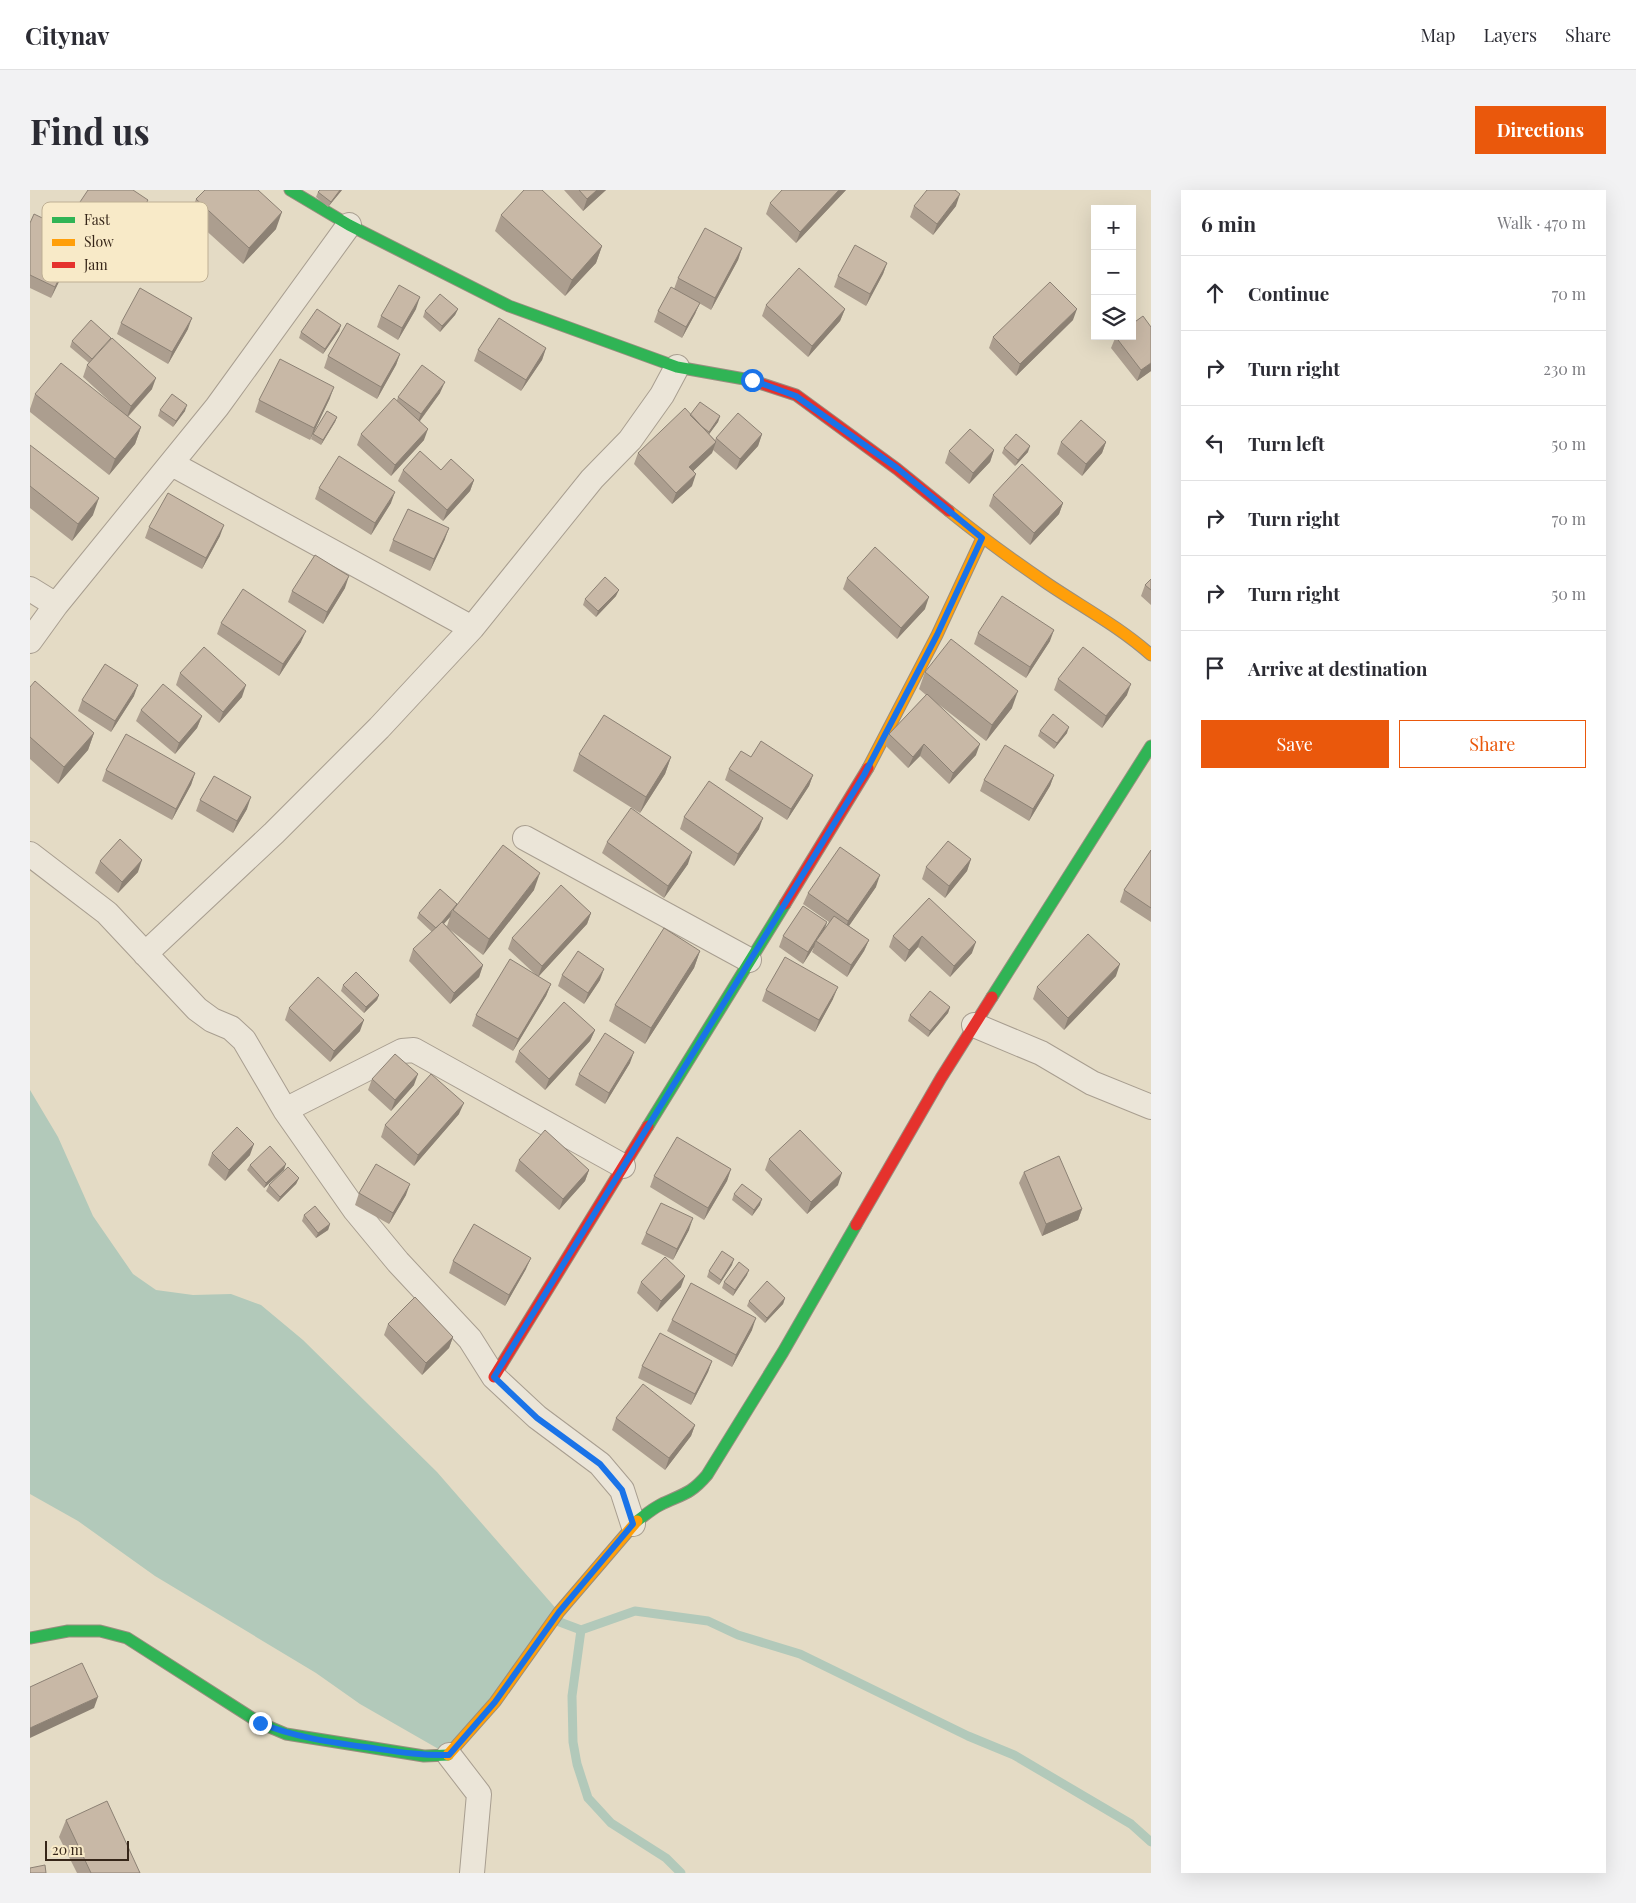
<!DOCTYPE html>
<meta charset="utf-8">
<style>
:root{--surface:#fff;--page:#f2f2f3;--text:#2b2b33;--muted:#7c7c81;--line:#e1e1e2;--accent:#ea580c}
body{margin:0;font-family:"Playfair Display",serif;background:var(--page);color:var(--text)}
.controls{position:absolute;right:15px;top:15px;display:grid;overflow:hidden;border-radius:0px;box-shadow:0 5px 20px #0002}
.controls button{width:45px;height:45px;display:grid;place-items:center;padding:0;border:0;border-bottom:1px solid var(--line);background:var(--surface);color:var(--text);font:25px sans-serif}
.scale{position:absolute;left:15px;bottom:12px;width:84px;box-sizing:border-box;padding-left:5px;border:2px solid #362619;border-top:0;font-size:14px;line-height:18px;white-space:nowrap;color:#362619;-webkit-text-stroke:4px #f8eac8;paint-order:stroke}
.stop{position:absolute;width:15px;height:15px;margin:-11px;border:4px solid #1a73e8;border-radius:50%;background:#fff}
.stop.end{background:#1a73e8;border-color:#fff;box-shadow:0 1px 5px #0008}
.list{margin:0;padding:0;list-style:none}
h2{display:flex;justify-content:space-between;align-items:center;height:65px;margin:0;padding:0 20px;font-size:21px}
h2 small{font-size:16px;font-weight:400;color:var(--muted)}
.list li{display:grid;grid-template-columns:32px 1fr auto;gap:15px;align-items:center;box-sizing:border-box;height:75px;padding:0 20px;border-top:1px solid var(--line)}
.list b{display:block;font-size:19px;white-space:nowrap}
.list em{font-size:16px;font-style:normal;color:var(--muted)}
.actions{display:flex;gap:10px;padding:15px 20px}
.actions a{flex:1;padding:11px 0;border:1px solid var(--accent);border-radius:0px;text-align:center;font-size:18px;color:var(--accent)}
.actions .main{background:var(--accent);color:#fff}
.icon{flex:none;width:28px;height:28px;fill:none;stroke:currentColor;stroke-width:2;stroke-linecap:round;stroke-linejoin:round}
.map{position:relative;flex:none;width:1121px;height:1683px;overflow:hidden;border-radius:0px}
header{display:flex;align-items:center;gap:30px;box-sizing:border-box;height:70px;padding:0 25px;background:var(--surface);border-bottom:1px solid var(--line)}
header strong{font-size:24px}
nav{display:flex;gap:28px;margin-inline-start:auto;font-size:18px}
.intro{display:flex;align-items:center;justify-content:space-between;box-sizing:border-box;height:120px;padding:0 30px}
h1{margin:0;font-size:35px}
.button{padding:12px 22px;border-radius:0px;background:var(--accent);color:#fff;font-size:18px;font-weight:700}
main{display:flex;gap:30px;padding:0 30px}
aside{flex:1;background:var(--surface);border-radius:0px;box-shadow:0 5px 20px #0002}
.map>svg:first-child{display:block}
.water{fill:#b2c9ba}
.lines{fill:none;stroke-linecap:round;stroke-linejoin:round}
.stream{stroke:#b2c9ba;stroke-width:9}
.street-casing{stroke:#a89e90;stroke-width:26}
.fast-casing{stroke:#988e7f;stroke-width:13}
.slow-casing{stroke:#988e7f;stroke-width:13}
.jam-casing{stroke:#988e7f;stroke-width:13}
.street{stroke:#ebe5d8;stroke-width:24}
.fast{stroke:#30b455;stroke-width:11}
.slow{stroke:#ff9f0a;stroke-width:11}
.jam{stroke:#e5322d;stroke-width:11}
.wall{fill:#ac9e8f;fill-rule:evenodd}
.shaded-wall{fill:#8c8174}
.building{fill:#c8b8a6;stroke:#8c8174}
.route{stroke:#1a73e8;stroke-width:6}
.key{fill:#f8eac8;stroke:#beaf94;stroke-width:1}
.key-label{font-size:14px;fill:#362619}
</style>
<header>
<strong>Citynav</strong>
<nav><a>Map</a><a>Layers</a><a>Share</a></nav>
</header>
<div class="intro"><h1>Find us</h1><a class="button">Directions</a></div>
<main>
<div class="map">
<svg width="1121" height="1683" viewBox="0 0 1121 1683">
<rect width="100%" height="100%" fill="#e4dbc5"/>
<!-- water -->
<path class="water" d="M0,900L28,947L63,1026L103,1084L126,1100L163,1105L201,1104L231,1115L273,1150L407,1282L529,1422L419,1565L330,1514L286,1483L125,1386L48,1331L0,1304Z"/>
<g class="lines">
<!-- stream -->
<path class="stream" d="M527,1431L551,1440L605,1421L678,1431L708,1445L770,1464L938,1546L984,1565L1101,1634L1121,1652
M551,1440L542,1506L543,1552L547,1574L558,1608L581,1633L636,1668L651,1683"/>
<defs>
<path id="street" d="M142,274L442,438
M0,399L26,415
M0,451L26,415L187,217L319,35
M495,648L719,770
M0,664L77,723L167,819L182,830L201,838L214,850L255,920L325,1020L368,1072L440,1149L464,1187L507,1227L570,1274L592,1300L603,1334
M115,764L244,643L349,538L442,438L562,289L600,250L632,205L647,177
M944,835L1011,863L1062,893L1121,917
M255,920L372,861L384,860L593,976
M419,1565L449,1604L442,1683"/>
<path id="fast" d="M260,0L319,35L479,116L647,177L720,190
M962,807L1121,556
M618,936L755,714
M607,1331C614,1326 622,1319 630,1315C652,1304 660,1305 677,1285L753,1162L826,1035
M0,1448L38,1441H70L97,1448L230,1533L256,1544L394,1566L418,1565"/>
<path id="slow" d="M919,321C951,347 984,371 1018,394C1052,417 1090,437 1121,465
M838,578L907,445L952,348
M418,1565L465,1512L529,1422L607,1331"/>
<path id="jam" d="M720,190L766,205L867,279L919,321
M755,714L838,578
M826,1035L911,888L962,807
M464,1187L618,936"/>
</defs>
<!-- street casing -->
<use href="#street" class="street-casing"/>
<!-- fast casing -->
<use href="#fast" class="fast-casing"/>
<!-- slow casing -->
<use href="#slow" class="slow-casing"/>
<!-- jam casing -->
<use href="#jam" class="jam-casing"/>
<!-- street -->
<use href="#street" class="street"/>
<!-- fast -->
<use href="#fast" class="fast"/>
<!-- slow -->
<use href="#slow" class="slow"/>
<!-- jam -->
<use href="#jam" class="jam"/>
</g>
<!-- wall -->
<path class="wall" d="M312,0L298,17L286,7L288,2Z
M534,0H576L553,21Z
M816,0L766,53L736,24L740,13Z
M166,9L246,39L213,74L160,26Z
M118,10L114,21L87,63L40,33L44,21Z
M884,16H926L903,45L880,27Z
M471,25L572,56L566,73L535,106L465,41Z
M0,33L50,46L46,57L21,108L0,98Z
M712,58L708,70L681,120L669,113L665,124L652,148L624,132L628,121L644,99L648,88Z
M857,73L853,84L836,116L804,97L808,86Z
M736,115L815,119L810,131L778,167L732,126Z
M386,119L368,150L347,137L351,126Z
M428,119L425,125L410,142L393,127L395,121Z
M1043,130L986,186L959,158L963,147Z
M91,133L158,139L138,174L87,144Z
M311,135L309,141L293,164L269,148L271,142Z
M1086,146L1121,181L1107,191L1081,158Z
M42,151L122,199L98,227L111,237L105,254L79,285L0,222V219L5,204L87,218L53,187L57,175L59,173L40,157Z
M516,158L512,170L491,201L444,171L448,160Z
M370,164L366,175L347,209L294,178L298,166Z
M410,203L390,231L394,250L361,286L327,255L331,244L367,210L368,207Z
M300,208L280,250L225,222L229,210Z
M130,220L155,221L143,237L128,226Z
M660,225L690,226L688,232L679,244L685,250L686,248L732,244L728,256L706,280L683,260L682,263L663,281L662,296L642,314L604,274L608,263Z
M307,227L305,232L291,255L281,249L283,244Z
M1031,252H1076L1072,263L1052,286L1027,264Z
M0,255L63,325L42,351L0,318Z
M974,258L998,262L985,276L972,263Z
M964,260L960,272L939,294L915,273L919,261Z
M373,280H411L444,290L440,301L413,331L368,291Z
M289,298L361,313L341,345L285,309Z
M963,305L1033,313L1029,324L1000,355L959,316Z
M119,337L190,346L172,379L115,348Z
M415,349L400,381L359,361L363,350Z
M817,388L895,419L867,449L813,399Z
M1121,389V415L1111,406L1115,395Z
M315,398L293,434L258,412L262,401Z
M586,406L566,427L553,415L555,409Z
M191,433L271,452L249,486L187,444Z
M948,443L1020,451L996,488L944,454Z
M895,482L982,518L956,551L908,514L946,565L919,594L890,566L878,578L855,555L859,544L896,505L889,499Z
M150,483L212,507L189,533L146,495Z
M1028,489L1097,505L1072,538L1024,500Z
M0,497L64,543L58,560L28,594L0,569Z
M104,506L81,542L48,521L52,510Z
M111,520L172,526L167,538L145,564L106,531Z
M1010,541L1037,543L1024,559L1008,546Z
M549,564L641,567L635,584L610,623L543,581Z
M721,567L783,585L779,596L757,630L695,590L699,579Z
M76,580L165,583L161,595L142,630L72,591Z
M1024,585L1020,596L999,631L950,601L954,590Z
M170,610L217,619L203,643L166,621Z
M654,627L729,639L704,676L650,639Z
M577,652L658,674L634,708L572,663Z
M1121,660V732L1090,712L1094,700Z
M941,669L937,681L915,708L892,689L896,677Z
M70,671L108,682L88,703L65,683Z
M846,697L819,736L839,750L834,761L817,787L782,762L784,757L773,774L749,757L753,746L797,732L795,739L799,732L773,714L778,703Z
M504,700L453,765L419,739L453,775L449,787L420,814L379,771L383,759L402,742L387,728L389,723L427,714ZM420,727L417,736L414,734Z
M899,708L942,763L920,787L888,757L875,772L859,757L863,746Z
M561,723L557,734L508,787L521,794L516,806L483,861L442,836L446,825L506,785L478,759L482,748Z
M670,761L664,778L615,854L579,831L585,815Z
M532,785L570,790L554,814L528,796Z
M1086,786L1034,840L1003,809L1007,797Z
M313,795L349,805L347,810L334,823L311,801Z
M736,800L803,809L785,842L732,811Z
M920,817L918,823L898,847L878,831L880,825Z
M259,818L330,841L300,872L255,830Z
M565,840L560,851L515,900L485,872L489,861Z
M600,873L575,914L545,895L549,884Z
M342,889L384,895L361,921L338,900Z
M429,924L384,976L351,947L355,935Z
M182,963L220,965L195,991L178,975Z
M739,969L808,995L777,1024L735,980Z
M489,970L559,980L555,991L529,1020L485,981Z
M220,975L254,980L234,998L217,980Z
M701,979L697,991L674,1030L620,997L624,986Z
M994,982L1052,1019L1048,1030L1012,1046L989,993Z
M269,988L266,994L248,1012L236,1001L239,995Z
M329,1003L376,1005L359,1034L325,1015Z
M704,1004L730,1015L722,1026L702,1010Z
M274,1025L300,1034L298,1040L286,1048L272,1031Z
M659,1040L643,1070L611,1054L616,1043Z
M423,1071L496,1079L475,1116L419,1083Z
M702,1075L689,1095L677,1087L679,1081Z
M717,1085L703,1106L692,1098L694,1092Z
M611,1092L651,1097L627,1122L607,1103Z
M755,1108L753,1114L735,1133L717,1116L719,1111Z
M642,1130L722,1140L702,1177L637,1141Z
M358,1134L423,1147L419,1158L392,1185L354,1145Z
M682,1171L678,1182L661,1215L608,1188L612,1176Z
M586,1228L665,1235L661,1246L635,1280L582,1240Z
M36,1630L110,1683H47L29,1647Z"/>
<!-- shaded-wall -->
<path class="shaded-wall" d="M310,0H312L298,17L301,12Z
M567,0H576L553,21L557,9Z
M809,0H816L766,53L770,42Z
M930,4L926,16L903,45L907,34Z
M118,10L114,21L87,63L91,52Z
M252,22L246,39L213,74L219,58Z
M50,46L46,57L21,108L25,97Z
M572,56L566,73L535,106L542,90Z
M712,58L708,70L681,120L685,108Z
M857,73L853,84L836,116L840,104Z
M390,107L386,119L368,150L372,138Z
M670,113L665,124L652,148L656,137Z
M428,119L425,125L410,142L412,136Z
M815,119L810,131L778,167L782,156Z
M1047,119L1043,130L986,186L990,174Z
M162,128L158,139L138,174L142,162Z
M311,135L309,141L293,164L295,159Z
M516,158L512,170L491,201L496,190Z
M370,164L366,175L347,209L351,197Z
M1121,173V181L1107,191L1111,180Z
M126,188L122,199L97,227L101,216Z
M415,192L410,203L386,236L391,224Z
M304,197L300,208L280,250L284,238Z
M157,215L155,221L143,237L146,231Z
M690,226L688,232L677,247L679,242Z
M307,227L305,232L291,255L293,250Z
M111,237L105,254L79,285L85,269Z
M398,239L394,250L361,286L365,275Z
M732,244L728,256L706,280L710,269Z
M686,252L682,263L655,289L659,277Z
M1076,252L1072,263L1052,286L1056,274Z
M1000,256L998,262L985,276L988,270Z
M964,260L960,272L939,294L943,283Z
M666,284L662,296L642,314L646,303Z
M444,290L440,301L413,331L417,320Z
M365,302L361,313L341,345L345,333Z
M69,308L63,325L42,351L48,334Z
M1033,313L1029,324L1000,355L1004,343Z
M194,335L190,346L172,379L176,368Z
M419,338L415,349L400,381L404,369Z
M319,386L315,398L293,434L297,422Z
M589,400L586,406L566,427L568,421Z
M899,407L895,419L867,449L871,438Z
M1024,440L1020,451L996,488L1000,477Z
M276,441L271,452L249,486L253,474Z
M1101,494L1097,505L1072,538L1076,526Z
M108,495L104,506L81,542L85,531Z
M216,495L212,507L189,533L193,522Z
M988,501L982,518L956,551L962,535Z
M172,526L167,538L145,564L149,553Z
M1039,537L1037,543L1024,559L1027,553Z
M64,543L58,560L28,594L34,577Z
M894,554L890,566L878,578L883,567Z
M950,554L946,565L919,594L923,583Z
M641,567L635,584L610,623L616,607Z
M165,583L161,595L142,630L146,619Z
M783,585L779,596L757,630L761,619Z
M1024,585L1020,596L999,631L1003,619Z
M221,607L217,619L203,643L207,631Z
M733,628L729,639L704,676L708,664Z
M662,662L658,674L634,708L638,696Z
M941,669L937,681L915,708L919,696Z
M112,670L108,682L88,703L92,692Z
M510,683L504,700L453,765L459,749Z
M850,685L846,697L814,743L818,731Z
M422,721L420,727L404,744L406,738Z
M561,723L557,734L508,787L512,776Z
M797,732L793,743L786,751L784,757L773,774L778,762Z
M892,746L888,757L875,772L879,760Z
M839,750L834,761L817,787L821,775Z
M946,752L942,763L920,787L924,776Z
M670,761L664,778L615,854L621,838Z
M1090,774L1086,786L1034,840L1038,828Z
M453,775L449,787L420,814L424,803Z
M574,779L570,790L554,814L558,803Z
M521,794L516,806L483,861L488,849Z
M808,797L803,809L785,842L789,830Z
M349,805L347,810L334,823L336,817Z
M920,817L918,823L898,847L900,841Z
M334,830L330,841L300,872L304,861Z
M565,840L560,851L515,900L519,889Z
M604,862L600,873L575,914L579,903Z
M388,884L384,895L361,921L365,910Z
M434,913L429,924L384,976L388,965Z
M224,954L220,965L195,991L199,980Z
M256,974L254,980L234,998L236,993Z
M701,979L697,991L674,1030L678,1018Z
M559,980L555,991L529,1020L533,1009Z
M812,983L808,995L777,1024L781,1012Z
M269,988L266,994L248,1012L250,1007Z
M380,994L376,1005L359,1034L363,1023Z
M732,1009L730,1015L722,1026L724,1020Z
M1052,1019L1048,1030L1012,1046L1016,1034Z
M663,1028L659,1040L643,1070L647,1059Z
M300,1034L298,1040L286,1048L288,1043Z
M501,1068L496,1079L475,1116L479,1105Z
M704,1069L702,1075L689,1095L691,1090Z
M719,1080L717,1085L703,1106L705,1100Z
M655,1086L651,1097L627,1122L631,1111Z
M755,1108L753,1114L735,1133L737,1128Z
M726,1128L722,1140L702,1177L706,1165Z
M423,1147L419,1158L392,1185L396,1173Z
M682,1171L678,1182L661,1215L665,1204Z
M665,1235L661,1246L635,1280L639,1268Z
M68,1507L64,1518L0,1548V1538Z"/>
<!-- building -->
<path class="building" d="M58,0H103L118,10L91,52L44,21Z
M175,0H228L252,22L219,58L166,9Z
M290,0H310L301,12L288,2Z
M494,0H512L572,56L542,90L471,25Z
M549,0H567L557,9Z
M752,0H809L770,42L740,13Z
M897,0H925L930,4L907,34L884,16Z
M4,24L50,46L25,97L0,85V33Z
M675,38L712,58L685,108L648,88Z
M825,55L857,73L840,104L808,86Z
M769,78L815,119L782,156L736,115Z
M1020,92L1047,119L990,174L963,147Z
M369,95L390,107L372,138L351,126Z
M641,97L670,113L656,137L628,121Z
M110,98L162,128L142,162L91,133Z
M410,104L428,119L412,136L395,121Z
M287,119L311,135L295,159L271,142Z
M1113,126L1121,137V173L1111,180L1085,146H1102V134Z
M469,128L516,158L496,190L448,160Z
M61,130L81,148L62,169L42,151Z
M317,133L370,164L351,197L298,166Z
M82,148L126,188L101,216L57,175Z
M250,169L304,197L284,238L229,210Z
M31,173L111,237L85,269L5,204Z
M392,175L415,192L391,224L368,207Z
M142,204L157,215L146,231L130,220Z
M364,208L398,239L365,275L331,244Z
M670,212L690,226L679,242L671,236L660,225Z
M655,218L686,252L659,277L666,284L646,303L608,263Z
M297,221L307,227L293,250L283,244Z
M708,223L732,244L710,269L686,248Z
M1051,230L1076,252L1056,274L1031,252Z
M940,239L964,260L943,283L919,261Z
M986,244L1000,256L988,270L974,258Z
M0,255L69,308L48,334L0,296Z
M390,261L411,280L421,269L444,290L417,320L373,280Z
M309,266L365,302L345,333L289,298Z
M992,274L1033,313L1004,343L963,305Z
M138,303L194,335L176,368L119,337Z
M378,319L419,338L404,369L363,350Z
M845,357L899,407L871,438L817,388Z
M285,365L319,386L297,422L262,401Z
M575,387L589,400L568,421L555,409Z
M1121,389V400L1115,395Z
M213,399L276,441L253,474L191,433Z
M972,406L1024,440L1000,477L948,443Z
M921,449L988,501L962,535L895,482Z
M174,457L216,495L193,522L150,483Z
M1053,457L1101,494L1076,526L1028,489Z
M75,474L108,495L85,531L52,510Z
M5,491L64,543L34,577L0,547V497Z
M133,494L172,526L149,553L111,520Z
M897,504L950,554L923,583L894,554L883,567L859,544Z
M1023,524L1039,537L1027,553L1010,541Z
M574,525L641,567L616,607L549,564Z
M96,544L165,583L146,619L76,580Z
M731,551L783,585L761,619L699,579L711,561L721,567Z
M975,555L1024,585L1003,619L954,590Z
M184,586L221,607L207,631L170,610Z
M679,591L733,628L708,664L654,627Z
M601,618L662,662L638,696L577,652Z
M90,649L112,670L92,692L70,671Z
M918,651L941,669L919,696L896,677Z
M473,655L510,683L459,749L423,720Z
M810,657L850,685L818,731L778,703Z
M1121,660V718L1094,700Z
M531,695L561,723L512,776L482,748Z
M410,699L427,714L412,732L406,738L389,723Z
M899,708L946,752L924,776L892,746L879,760L863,746Z
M773,716L797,732L778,762L753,746Z
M804,726L839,750L821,775L786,751Z
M412,732L453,775L424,803L383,759Z
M634,738L670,761L621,838L585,815Z
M1058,744L1090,774L1038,828L1007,797Z
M548,761L574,779L558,803L532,785Z
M755,767L808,797L789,830L736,800Z
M480,769L521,794L488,849L446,825Z
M326,782L349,805L336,817L313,795Z
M288,787L334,830L304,861L259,818Z
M900,801L920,817L900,841L880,825Z
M534,812L565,840L519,889L489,861Z
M575,843L604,862L579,903L549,884Z
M365,864L388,884L365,910L342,889Z
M401,884L434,913L388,965L355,935Z
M207,937L224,954L199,980L182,963Z
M515,940L559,980L533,1009L489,970Z
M770,940L812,983L781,1012L739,969Z
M647,947L701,979L678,1018L624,986Z
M240,956L256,974L236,993L220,975Z
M1029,966L1052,1019L1016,1034L994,982Z
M346,974L380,994L363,1023L329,1003Z
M258,977L269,988L250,1007L239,995Z
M712,994L732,1009L724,1020L704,1004Z
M631,1013L663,1028L647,1059L616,1043Z
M285,1016L300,1034L288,1043L274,1025Z
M444,1034L501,1068L479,1105L423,1071Z
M692,1061L704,1069L691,1090L679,1081Z
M635,1067L655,1086L631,1111L611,1092Z
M709,1072L719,1080L705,1100L694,1092Z
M737,1091L755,1108L737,1128L719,1111Z
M661,1093L726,1128L706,1165L642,1130Z
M385,1107L423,1147L396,1173L358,1134Z
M630,1143L682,1171L665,1204L612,1176Z
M613,1194L665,1235L639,1268L586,1228Z
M52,1473L68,1507L0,1538V1497Z
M77,1611L110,1683H61L36,1630Z
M15,1675L16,1683H0V1678Z"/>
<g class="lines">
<!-- route -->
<path class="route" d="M230,1533C264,1547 299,1552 335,1557C363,1561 390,1566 419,1565L465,1512L529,1422L603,1334L592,1300L570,1274L507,1228L464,1187L834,585L907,445L952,348L867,278L766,206L722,190"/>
</g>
<!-- legend -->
<rect x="12" y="12" width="166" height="80" rx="8" class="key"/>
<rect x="22" y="27" width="23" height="6" fill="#30b455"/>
<rect x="22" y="49" width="23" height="7" fill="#ff9f0a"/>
<rect x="22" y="72" width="23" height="6" fill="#e5322d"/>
<g class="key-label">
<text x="54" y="35">Fast</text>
<text x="54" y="57">Slow</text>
<text x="54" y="80">Jam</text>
</g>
</svg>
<div class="controls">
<button>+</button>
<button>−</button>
<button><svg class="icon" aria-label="layers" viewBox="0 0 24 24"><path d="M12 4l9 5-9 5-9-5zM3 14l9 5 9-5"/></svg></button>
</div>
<div class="scale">20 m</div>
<div class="stop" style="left:722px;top:190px"></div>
<div class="stop end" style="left:230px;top:1533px"></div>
</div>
<aside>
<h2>6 min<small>Walk · 470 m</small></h2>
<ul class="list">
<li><svg class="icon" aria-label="ahead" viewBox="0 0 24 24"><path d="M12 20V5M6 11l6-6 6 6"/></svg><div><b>Continue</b></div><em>70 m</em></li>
<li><svg class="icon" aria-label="right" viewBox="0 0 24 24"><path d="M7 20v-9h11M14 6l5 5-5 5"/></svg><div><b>Turn right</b></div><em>230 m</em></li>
<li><svg class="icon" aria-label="left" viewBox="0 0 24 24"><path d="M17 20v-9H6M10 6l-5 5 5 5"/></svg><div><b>Turn left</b></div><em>50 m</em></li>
<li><svg class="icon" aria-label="right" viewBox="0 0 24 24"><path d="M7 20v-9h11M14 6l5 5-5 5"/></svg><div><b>Turn right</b></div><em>70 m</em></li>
<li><svg class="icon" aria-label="right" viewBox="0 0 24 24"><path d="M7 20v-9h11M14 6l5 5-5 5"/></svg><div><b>Turn right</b></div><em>50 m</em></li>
<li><svg class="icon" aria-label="arrive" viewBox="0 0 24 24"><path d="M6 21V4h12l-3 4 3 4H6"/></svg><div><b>Arrive at destination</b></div></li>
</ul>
<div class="actions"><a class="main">Save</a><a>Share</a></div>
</aside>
</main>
